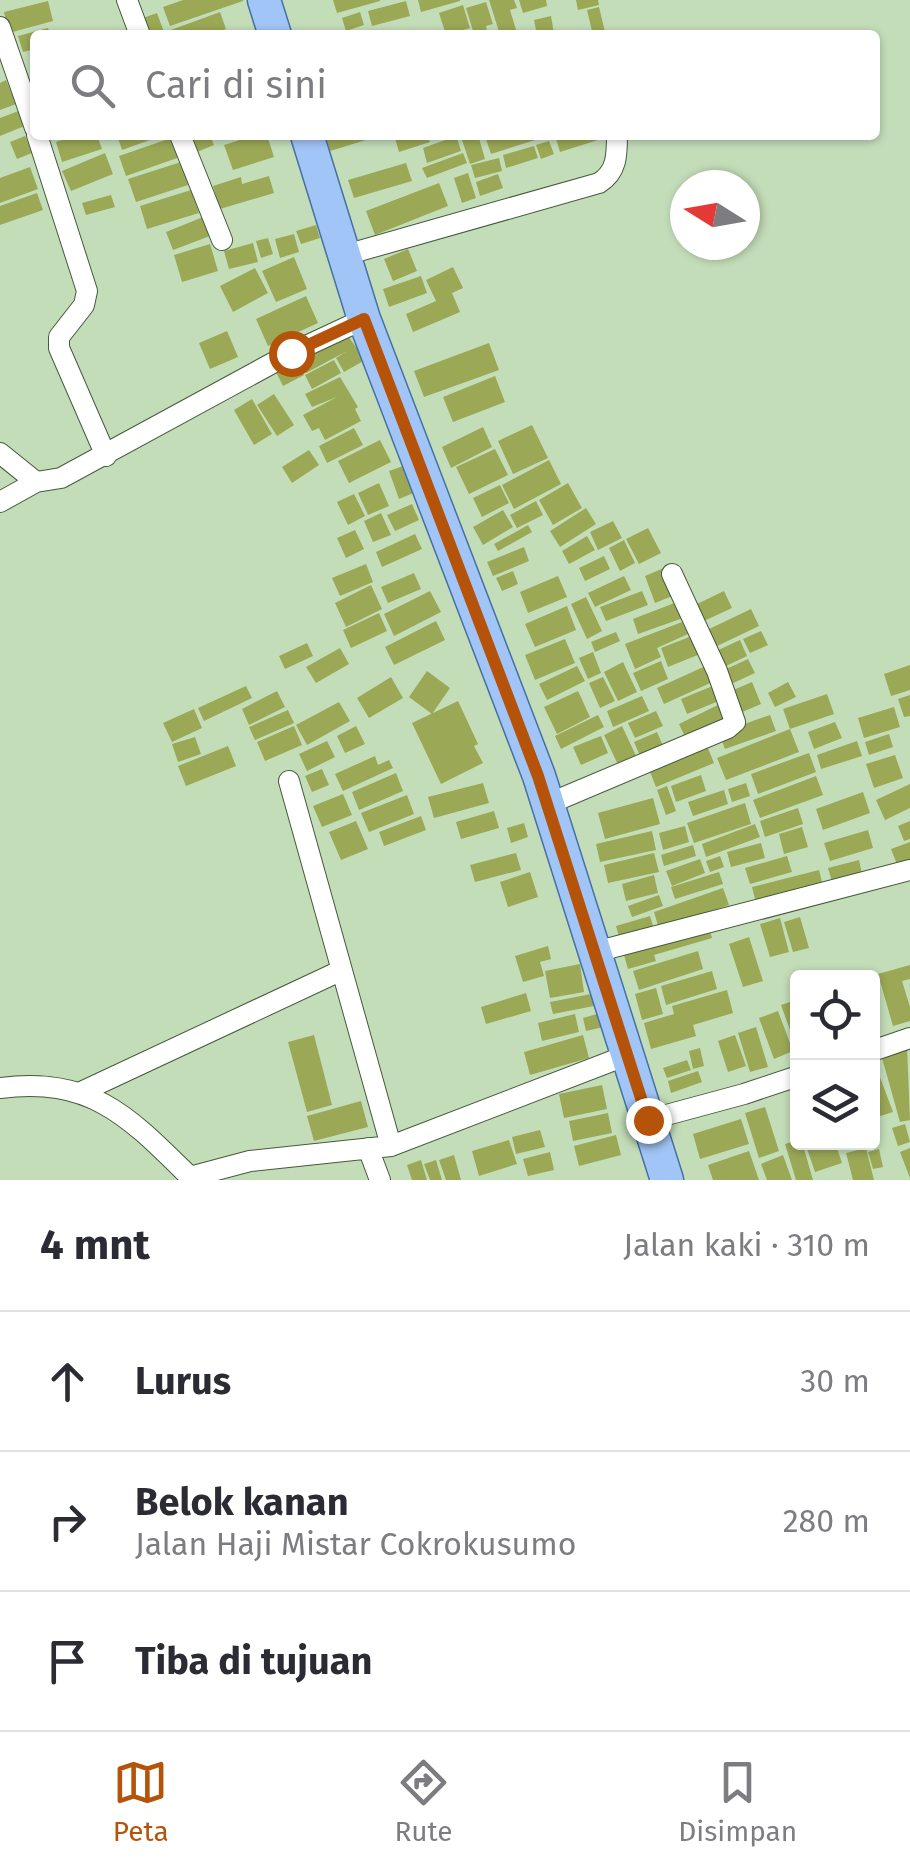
<!DOCTYPE html>
<html lang="id">
<meta charset="utf-8">
<style>
:root{--surface:#fff;--page:#f2f2f3;--text:#2b2b33;--muted:#7c7c81;--line:#e1e1e2;--accent:#b45309}
body{margin:0;font-family:"Fira Sans",sans-serif;background:var(--page);color:var(--text)}
.controls{position:absolute;right:30px;bottom:30px;display:grid;overflow:hidden;border-radius:10px;box-shadow:0 2px 8px #0004}
.controls button{width:90px;height:90px;display:grid;place-items:center;padding:0;border:0;border-bottom:2px solid var(--line);background:var(--surface);color:var(--text);font:50px sans-serif}
.compass{position:absolute;left:670px;top:170px;width:90px;height:90px;border-radius:50%;background:var(--surface);box-shadow:0 2px 8px #0004;rotate:281deg}
.stop{position:absolute;width:30px;height:30px;margin:-22px;border:8px solid #b45309;border-radius:50%;background:#fff}
.stop.end{background:#b45309;border-color:#fff;box-shadow:0 2px 10px #0008}
.list{margin:0;padding:0;list-style:none}
h2{display:flex;justify-content:space-between;align-items:center;height:130px;margin:0;padding:0 40px;font-size:42px}
h2 small{font-size:32px;font-weight:400;color:var(--muted)}
.list li{display:grid;grid-template-columns:65px 1fr auto;gap:30px;align-items:center;box-sizing:border-box;height:140px;padding:0 40px;border-top:2px solid var(--line)}
.list b{display:block;font-size:38px;white-space:nowrap}
.list p{margin:0;font-size:32px;white-space:nowrap;color:var(--muted)}
.list em{font-size:32px;font-style:normal;color:var(--muted)}
.icon{flex:none;width:55px;height:55px;fill:none;stroke:currentColor;stroke-width:2;stroke-linecap:round;stroke-linejoin:round}
.map{position:relative;flex:none;width:910px;height:1180px;overflow:hidden}
.search{position:absolute;background:var(--surface);box-shadow:0 2px 8px #0004;left:30px;right:30px;top:30px;height:110px;display:flex;align-items:center;gap:25px;box-sizing:border-box;padding:0 35px;border-radius:10px;color:var(--muted);font-size:38px}
.sheet{height:550px;background:var(--surface)}
nav{display:flex;justify-content:space-around;align-items:center;box-sizing:border-box;height:140px;border-top:2px solid var(--line);background:var(--surface);font-size:28px;color:var(--muted)}
nav a{display:grid;justify-items:center;gap:5px}
nav .on{color:var(--accent)}
.map>svg:first-child{display:block}
.building{fill:#9ba855}
.lines{fill:none;stroke-linecap:round;stroke-linejoin:round}
.street-casing{stroke:#445a3b;stroke-width:22}
.primary-casing{stroke:#4770a2;stroke-width:35}
.street{stroke:#fff;stroke-width:20}
.primary{stroke:#a2c5f7;stroke-width:32}
.route{stroke:#b45309;stroke-width:12}
</style>
<div class="map">
<svg width="910" height="1180" viewBox="0 0 910 1180">
<rect width="100%" height="100%" fill="#c4ddb9"/>
<!-- building -->
<path class="building" d="M183,0H243V1L170,26L163,7Z
M333,0H380V1L337,13Z
M418,0H460V1L421,12Z
M489,0H514L517,8L510,10L517,33L500,35Z
M519,0H546L547,6L523,13Z
M576,0H598L599,5L578,10Z
M48,1L53,21L9,33L4,12Z
M406,1L410,16L372,26L368,11Z
M486,2L493,24L486,26L488,35H463L473,31L466,8Z
M463,5L470,28L446,35L439,13Z
M599,7L605,32L593,35L587,10Z
M220,12L226,29L209,35H169L168,31Z
M360,12L364,25L346,31L342,18Z
M157,13L165,35H146L140,19Z
M551,16L554,34L537,35L534,20Z
M48,28L50,35H35V49L23,52L18,36Z
M6,80L16,104L0,110V83Z
M21,110L27,125L0,136V118Z
M77,135H97L102,149L62,162L56,142Z
M117,135H161V136L122,150Z
M191,135H210L214,145L197,152Z
M255,135H267L274,157L233,170L224,145Z
M325,135H379V136L330,151Z
M394,135H427L430,142L399,152Z
M450,135H456L461,151L427,163L423,148L451,138Z
M478,135L485,159L470,164L462,140Z
M551,135L491,154L485,136L489,135Z
M555,135H600L601,139L560,152Z
M25,136L32,153L17,159L10,142Z
M174,137L180,157L126,176L119,156Z
M549,141L554,154L541,159L536,145Z
M534,146L538,158L506,168L503,155Z
M105,153L113,174L71,191L62,171Z
M463,153L467,163L427,178L422,168Z
M499,158L502,171L475,178L471,165Z
M181,162L188,185L136,202L128,179Z
M406,163L412,181L354,198L348,180Z
M30,167L38,189L0,203V178Z
M468,173L476,198L462,203L454,178Z
M498,174L503,188L480,196L476,182Z
M269,176L274,193L220,209L213,186L241,177L242,184Z
M439,183L448,206L375,235L366,211Z
M191,190L199,213L147,229L140,206Z
M37,193L43,210L0,225V206Z
M111,195L115,207L86,215L82,203Z
M203,217L210,236L173,250L166,232Z
M316,225L320,238L301,244L296,231Z
M294,234L299,252L280,258L275,239Z
M268,238L273,254L261,258L256,241Z
M253,243L258,262L229,269L224,251Z
M210,244L218,271L182,282L174,255Z
M408,249L417,271L393,281L384,259Z
M294,257L307,289L276,302L262,271Z
M453,267L463,288L452,293L460,312L413,332L406,314L436,301L426,280Z
M255,268L268,293L233,312L220,286Z
M421,276L427,293L389,307L383,289Z
M306,296L318,323L268,346L256,319Z
M227,331L238,357L210,369L199,343Z
M346,333L365,360L344,372L336,358L347,351L306,373L299,358Z
M489,343L499,370L424,397L414,371Z
M295,357L304,375L283,386L274,368Z
M334,360L341,373L312,389L305,375Z
M495,376L505,402L453,422L443,397Z
M340,377L358,407L355,409L361,421L325,440L319,428L312,431L303,415L337,397L312,407L305,394Z
M274,394L294,425L277,436L257,405Z
M252,399L272,434L254,445L234,410Z
M532,425L548,458L513,474L498,441Z
M483,427L492,447L451,468L442,447Z
M354,428L363,445L327,463L319,446Z
M380,440L391,462L349,483L338,461Z
M495,449L508,475L469,494L456,467Z
M309,450L319,465L292,483L282,467Z
M549,460L561,484L514,509L502,485Z
M406,465L416,492L399,499L389,471Z
M379,483L389,506L368,515L358,493Z
M568,483L582,508L553,525L539,500Z
M500,485L509,503L482,517L473,498Z
M354,494L365,516L348,525L337,502Z
M536,501L543,515L517,528L510,515Z
M412,504L419,520L395,531L387,515Z
M586,508L596,524L560,547L550,531Z
M503,510L513,527L483,545L473,527Z
M381,513L391,535L373,542L364,521Z
M613,521L622,538L598,550L590,532Z
M528,525L532,532L498,551L494,544Z
M648,528L661,553L639,564L626,539Z
M355,530L364,549L346,558L337,538Z
M415,534L422,549L382,567L376,552Z
M587,536L595,550L569,564L562,551Z
M624,540L635,563L620,571L609,548Z
M524,547L529,561L493,576L487,562Z
M604,556L610,569L585,581L579,568Z
M366,564L373,582L340,596L332,578Z
M664,568L675,595L655,603L645,576Z
M513,571L518,584L502,591L496,578Z
M414,573L421,589L388,603L381,587Z
M558,576L567,597L528,613L520,592Z
M624,576L631,590L595,607L588,593Z
M371,585L382,609L346,627L335,603Z
M430,591L441,612L394,636L384,614Z
M642,591L648,605L606,621L600,607Z
M724,591L732,608L704,621L697,604Z
M586,597L602,631L587,639L571,604Z
M677,602L683,618L638,634L633,619Z
M567,606L576,630L535,647L525,624Z
M751,609L759,626L715,647L707,630Z
M379,613L387,631L351,648L343,630Z
M436,621L445,640L394,665L385,647Z
M682,622L688,634L657,648L661,657L635,669L625,644Z
M761,631L768,645L750,653L743,639Z
M616,632L620,641L595,652L591,642Z
M697,634L705,652L668,667L661,648Z
M565,639L575,663L535,680L525,655Z
M740,640L747,656L722,668L714,652Z
M307,643L313,656L285,669L279,656Z
M340,648L349,664L316,683L306,667Z
M593,652L601,673L588,679L579,658Z
M748,659L755,673L729,685L722,671Z
M661,661L668,679L641,691L633,673Z
M623,662L637,692L618,701L604,672Z
M710,664L717,680L664,704L657,688Z
M910,665V690L891,696L884,674Z
M577,666L585,681L547,700L539,684Z
M427,671L450,688L432,714L409,697Z
M391,677L403,698L369,718L357,698Z
M603,677L615,701L600,708L589,683Z
M752,682L761,704L740,713L731,691Z
M788,682L796,697L775,707L768,693Z
M720,683L726,698L687,714L681,699Z
M246,686L252,698L204,721L198,708Z
M277,691L285,707L249,725L242,709Z
M578,691L590,717L557,734L544,707Z
M827,694L834,714L790,729L783,709Z
M910,695V716L904,717L898,699Z
M642,696L649,711L613,727L607,711Z
M458,701L478,744L474,746L483,763L441,784L412,723Z
M339,702L350,721L307,745L296,725Z
M724,702L731,718L686,739L679,724Z
M894,707L900,727L864,738L858,718Z
M194,709L202,728L172,742L163,723Z
M288,710L294,723L255,740L249,727Z
M656,711L663,726L635,738L628,723Z
M598,715L604,727L561,749L555,736Z
M770,715L776,731L725,749L719,733Z
M835,722L842,738L814,749L808,732Z
M294,726L302,745L265,761L257,742Z
M356,726L365,744L345,753L337,736Z
M622,726L638,760L620,769L604,735Z
M790,729L799,752L726,780L717,758Z
M657,732L664,748L641,758L634,742Z
M889,734L893,747L869,755L865,742Z
M601,736L608,753L581,765L573,747Z
M195,737L201,754L178,762L172,744Z
M327,741L335,757L307,771L299,754Z
M705,741L714,763L656,787L647,764Z
M857,741L862,756L821,769L817,755Z
M228,746L236,766L186,786L178,766Z
M809,753L816,772L758,794L751,774Z
M895,755L903,778L874,788L866,764Z
M375,756L378,765L389,760L393,768L343,791L335,774Z
M322,769L329,785L312,792L305,776Z
M396,773L403,791L359,810L352,792Z
M701,775L706,791L676,802L671,786Z
M816,776L823,795L760,818L753,800Z
M483,783L489,803L434,818L428,797Z
M746,783L750,796L732,802L728,789Z
M910,784V808L885,820L876,800Z
M667,786L676,811L666,815L657,790Z
M724,790L728,804L693,816L688,802Z
M863,792L870,813L823,830L816,809Z
M343,794L352,815L322,827L313,806Z
M407,795L414,814L369,832L361,813Z
M653,798L660,824L605,839L598,813Z
M745,803L751,824L694,843L687,823Z
M798,808L803,824L765,837L760,821Z
M494,811L499,828L461,839L456,822Z
M421,816L426,830L384,846L379,832Z
M356,821L368,849L341,860L329,832Z
M910,821V839L904,841L898,826Z
M524,823L528,837L511,843L507,828Z
M755,824L760,837L706,857L702,844Z
M685,826L689,842L663,850L659,833Z
M802,827L808,847L784,854L779,834Z
M868,830L873,848L830,861L824,843Z
M652,831L656,850L600,862L596,844Z
M910,842V862L898,867L891,849Z
M761,843L765,858L731,867L727,852Z
M693,845L696,856L664,866L661,855Z
M516,853L521,870L475,882L470,865Z
M654,853L659,872L608,883L604,865Z
M720,856L724,867L710,872L706,861Z
M787,856L792,872L750,884L745,868Z
M700,859L705,873L672,886L666,871Z
M859,860L863,878L833,885L828,868Z
M819,870L823,886L756,903L752,887Z
M530,872L538,897L508,907L500,882Z
M719,872L723,884L675,899L671,887Z
M654,875L658,893L626,901L622,884Z
M723,888L729,905L659,929L654,912Z
M659,895L663,906L632,917L628,906Z
M650,916L654,929L620,940L616,926Z
M800,917L809,948L793,952L784,922Z
M780,918L789,952L770,957L760,924Z
M707,921L712,938L654,955L656,961L628,969L622,948Z
M749,937L763,981L743,987L729,944Z
M548,946L551,959L540,962L544,976L523,982L515,956Z
M698,951L703,969L639,990L633,971Z
M580,964L584,992L550,998L545,971Z
M910,965V979L902,981L910,1007V1021L893,1026L878,974Z
M712,971L717,989L666,1005L661,986Z
M656,988L663,1014L642,1020L635,994Z
M727,990L733,1013L693,1025L696,1036L651,1049L644,1023L674,1014L672,1006Z
M526,993L531,1011L486,1024L481,1007Z
M591,994L594,1006L553,1014L550,1002Z
M798,999V1049H797L781,1005Z
M778,1011L793,1051L774,1059L759,1018Z
M604,1012L608,1026L586,1031L583,1018Z
M575,1014L579,1032L542,1041L538,1023Z
M756,1027L768,1067L750,1072L738,1033Z
M314,1035L332,1105L307,1112L288,1042Z
M583,1035L589,1058L530,1075L524,1052Z
M735,1035L746,1066L728,1072L718,1041Z
M907,1047L910,1120L900,1122L881,1054Z
M700,1048L704,1066L693,1069L689,1051Z
M687,1060L691,1070L667,1078L663,1068Z
M698,1071L702,1082L671,1093L668,1081Z
M878,1072L893,1112L874,1118L872,1074Z
M602,1085L607,1109L564,1118L559,1094Z
M361,1101L368,1127L314,1141L307,1116Z
M765,1107L779,1151L759,1158L745,1113Z
M608,1113L612,1133L573,1141L569,1121Z
M741,1119L749,1144L700,1159L693,1134Z
M905,1124L910,1142L898,1146L892,1128Z
M540,1130L545,1147L516,1154L512,1137Z
M616,1135L621,1155L579,1166L574,1146Z
M509,1140L517,1164L479,1176L472,1151Z
M798,1140L802,1142L813,1180H796L785,1144Z
M815,1142H835L842,1163L815,1172L806,1146Z
M866,1148L874,1180H853L846,1153Z
M910,1148V1178L900,1152Z
M879,1149L883,1167L873,1169L868,1152Z
M749,1151L759,1180H713L708,1165Z
M550,1152L554,1170L528,1176L523,1159Z
M454,1155L461,1180H446L439,1160Z
M783,1155L792,1180H767L761,1164Z
M421,1160L427,1180H412L407,1165Z
M436,1160L442,1180H430L424,1164Z"/>
<g class="lines">
<defs>
<path id="street" d="M127,0L140,35
M0,27L35,128
M37,135L87,291L84,305L59,337V348L106,456
M180,135L222,240
M345,255L599,183C617,172 617,155 617,135
M0,453L36,482L61,478L291,353L364,319
M0,502L36,482
M289,781L391,1146
M548,804L728,728L735,722L717,671L672,574
M595,952L910,870
M872,1051L910,1038
M0,1088C92,1076 130,1118 190,1177L250,1161L391,1146L625,1056
M79,1093L340,971
M648,1120L744,1094L798,1076
M368,1148L380,1180"/>
<path id="primary" d="M264,0L275,35
M307,135L364,319L539,776L667,1180"/>
</defs>
<!-- street casing -->
<use href="#street" class="street-casing"/>
<!-- primary casing -->
<use href="#primary" class="primary-casing"/>
<!-- street -->
<use href="#street" class="street"/>
<!-- primary -->
<use href="#primary" class="primary"/>
</g>
<g class="lines">
<!-- route -->
<path class="route" d="M291,353L364,319L538,776L648,1120"/>
</g>
</svg>
<div class="controls">
<button><svg class="icon" aria-label="locate" viewBox="0 0 24 24"><circle cx="12" cy="12" r="6"/><path d="M12 2v4M12 18v4M2 12h4M18 12h4"/></svg></button>
<button><svg class="icon" aria-label="layers" viewBox="0 0 24 24"><path d="M12 4l9 5-9 5-9-5zM3 14l9 5 9-5"/></svg></button>
</div>
<svg class="compass" viewBox="-18 -18 36 36"><path d="M0-13l5 13h-10z" fill="#e53935"/><path d="M0 13l5-13h-10z" fill="#7c7c81"/></svg>
<div class="stop" style="left:291px;top:353px"></div>
<div class="stop end" style="left:648px;top:1120px"></div>
<div class="search"><svg class="icon" aria-label="search" viewBox="0 0 24 24"><circle cx="10" cy="10" r="6"/><path d="M15 15l6 6"/></svg>Cari di sini</div>
</div>
<section class="sheet">
<h2>4 mnt<small>Jalan kaki · 310 m</small></h2>
<ul class="list">
<li><svg class="icon" aria-label="ahead" viewBox="0 0 24 24"><path d="M12 20V5M6 11l6-6 6 6"/></svg><div><b>Lurus</b></div><em>30 m</em></li>
<li><svg class="icon" aria-label="right" viewBox="0 0 24 24"><path d="M7 20v-9h11M14 6l5 5-5 5"/></svg><div><b>Belok kanan</b><p>Jalan Haji Mistar Cokrokusumo</p></div><em>280 m</em></li>
<li><svg class="icon" aria-label="arrive" viewBox="0 0 24 24"><path d="M6 21V4h12l-3 4 3 4H6"/></svg><div><b>Tiba di tujuan</b></div></li>
</ul>
</section>
<nav>
<a class="on"><svg class="icon" aria-label="map" viewBox="0 0 24 24"><path d="M3 6l6-2 6 2 6-2v14l-6 2-6-2-6 2zM9 4v14M15 6v14"/></svg>Peta</a>
<a><svg class="icon" aria-label="directions" viewBox="0 0 24 24"><path d="M12 3l9 9-9 9-9-9zM9 14v-3h6M13 9l2 2-2 2"/></svg>Rute</a>
<a><svg class="icon" aria-label="saved" viewBox="0 0 24 24"><path d="M7 4h10v16l-5-4-5 4z"/></svg>Disimpan</a>
</nav>
